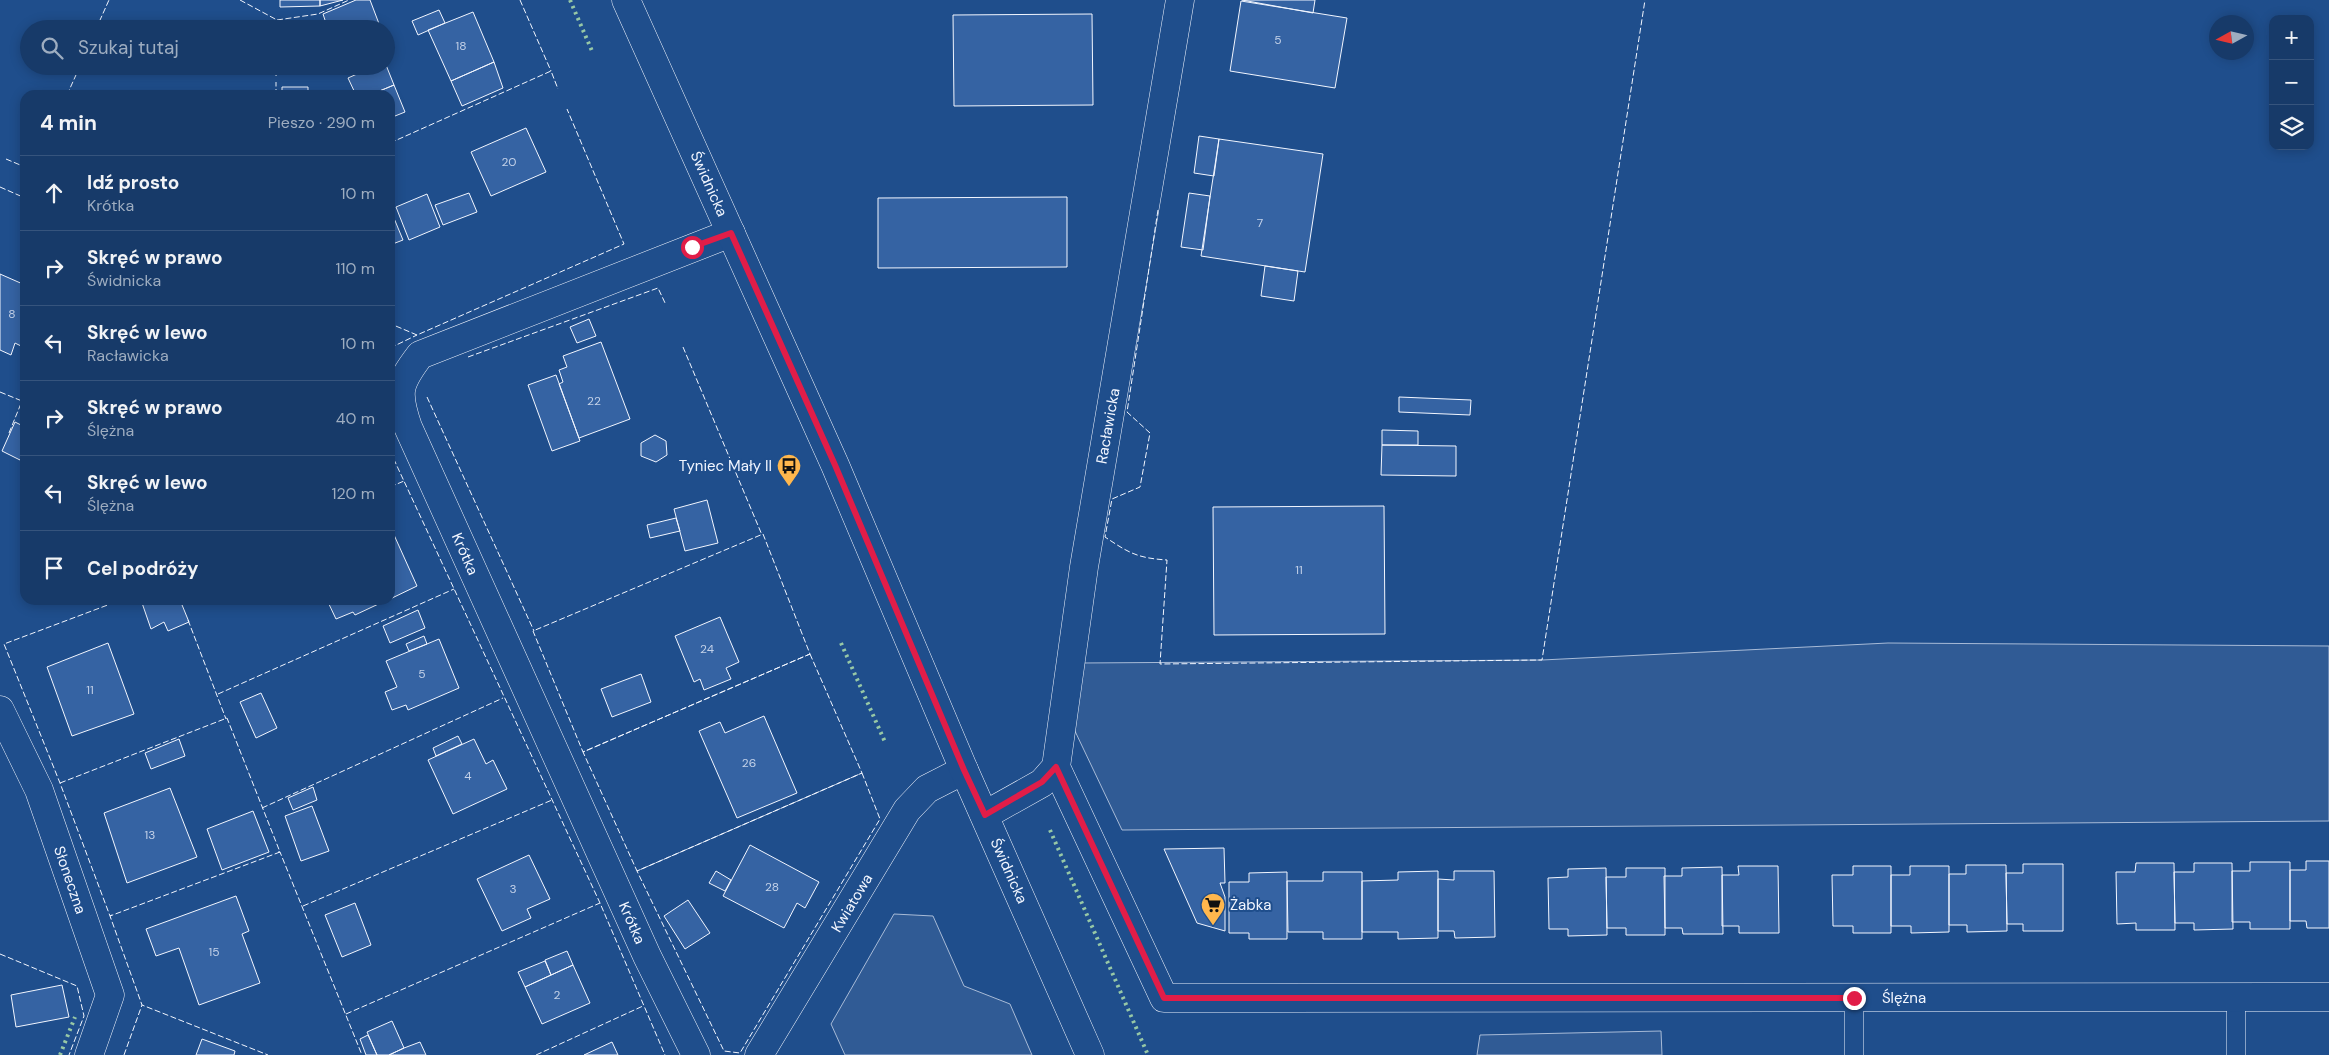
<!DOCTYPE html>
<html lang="pl">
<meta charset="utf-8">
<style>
:root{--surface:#173a69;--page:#20416f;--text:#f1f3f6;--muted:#9eadc0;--line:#36547d}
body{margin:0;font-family:"DM Sans",sans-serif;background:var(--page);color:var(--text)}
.controls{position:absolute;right:15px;top:15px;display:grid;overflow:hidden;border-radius:10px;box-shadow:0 2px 12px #0003}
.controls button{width:45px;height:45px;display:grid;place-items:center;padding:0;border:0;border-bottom:1px solid var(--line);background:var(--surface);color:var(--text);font:25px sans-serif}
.compass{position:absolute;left:2209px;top:15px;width:45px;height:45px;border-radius:50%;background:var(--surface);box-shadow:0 2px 12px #0003;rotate:262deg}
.stop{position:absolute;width:15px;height:15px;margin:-11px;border:4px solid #e11d48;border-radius:50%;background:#fff}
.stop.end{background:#e11d48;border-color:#fff;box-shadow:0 1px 5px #0008}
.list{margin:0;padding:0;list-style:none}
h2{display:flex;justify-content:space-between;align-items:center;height:65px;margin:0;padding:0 20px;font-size:21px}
h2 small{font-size:16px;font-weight:400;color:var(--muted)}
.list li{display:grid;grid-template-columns:32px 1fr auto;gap:15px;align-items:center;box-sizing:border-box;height:75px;padding:0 20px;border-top:1px solid var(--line)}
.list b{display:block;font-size:19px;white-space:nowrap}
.list p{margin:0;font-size:16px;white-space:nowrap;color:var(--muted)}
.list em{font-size:16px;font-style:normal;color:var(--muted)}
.icon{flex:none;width:28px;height:28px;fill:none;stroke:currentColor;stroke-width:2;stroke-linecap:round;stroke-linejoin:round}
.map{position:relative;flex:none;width:2329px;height:1055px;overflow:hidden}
.search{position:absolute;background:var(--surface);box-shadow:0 2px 12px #0003;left:20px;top:20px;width:375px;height:55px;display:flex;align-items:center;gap:12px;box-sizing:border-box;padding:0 18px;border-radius:28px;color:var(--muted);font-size:19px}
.panel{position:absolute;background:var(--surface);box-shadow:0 2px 12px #0003;left:20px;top:90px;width:375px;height:515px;border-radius:15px}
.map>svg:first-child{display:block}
.green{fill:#305b95;stroke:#a8bbd7}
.building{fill:#3563a3;stroke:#f2f6ff}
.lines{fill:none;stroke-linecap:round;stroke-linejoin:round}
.service-casing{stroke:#f2f6ff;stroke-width:19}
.minor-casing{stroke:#f2f6ff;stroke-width:29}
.tertiary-casing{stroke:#f2f6ff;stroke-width:29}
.service{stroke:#1f4e8c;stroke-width:18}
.minor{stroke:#1f4e8c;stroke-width:28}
.tertiary{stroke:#1f4e8c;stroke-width:28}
.hedge{stroke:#97c8a6;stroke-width:4;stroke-dasharray:2.5 4;stroke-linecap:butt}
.fence{stroke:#f2f6ff;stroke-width:1;stroke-dasharray:6 2.5;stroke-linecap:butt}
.route{stroke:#e11d48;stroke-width:6}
.labels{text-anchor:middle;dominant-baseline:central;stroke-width:4;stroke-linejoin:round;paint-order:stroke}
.number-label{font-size:12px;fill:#c3d1e8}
.street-label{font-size:15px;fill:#f2f6ff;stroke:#1f4e8c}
.poi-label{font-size:15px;fill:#f2f6ff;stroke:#1f4e8c;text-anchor:end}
</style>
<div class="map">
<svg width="2329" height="1055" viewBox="0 0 2329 1055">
<rect width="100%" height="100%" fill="#1f4e8c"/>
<!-- green -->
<path class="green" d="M1888,643L2329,646V821L1122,830L1074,729L1080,663L1542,660Z
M894,914L933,916L964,986L1010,1004L1032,1055H845L831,1024Z
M1661,1031L1662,1055H1477L1480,1035Z"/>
<!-- building -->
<path class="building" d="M280,0H320V6L280,7Z
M320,0H343L320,6Z
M356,0H370L381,29H328L323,14Z
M1242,0H1315L1313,13Z
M1241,1L1347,18L1335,88L1230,71Z
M439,10L445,23L418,35L412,21Z
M473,12L494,62L451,81L428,30Z
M1092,14L1093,105L954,106L953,15Z
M494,62L503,88L462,106L451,81Z
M386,65L394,85L370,95H356L348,78L375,66Z
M394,85L405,112L390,118V95H378L377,92Z
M282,87H308V95H282Z
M526,128L546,172L491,196L471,152Z
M1199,136L1219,139L1214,176L1194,173Z
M1219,139L1323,154L1305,272L1201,256Z
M469,193L477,212L443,225L435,205Z
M1189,193L1210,196L1203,250L1181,247Z
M427,194L440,227L409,240L396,207Z
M1067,197V267L878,268V198Z
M391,211L403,240L390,245V212Z
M1265,266L1298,271L1294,301L1261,296Z
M0,274L25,285V348L15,343L11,355L0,350Z
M589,319L596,336L577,343L570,327Z
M601,342L630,419L579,438L559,384L563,382L559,370L567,367L563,356Z
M556,375L580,441L552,451L528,385Z
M1399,397L1471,400L1470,415L1399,412Z
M15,422L25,427V450L20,460L2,451Z
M1382,430L1418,431V445H1382Z
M655,435L666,441L667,455L656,462L641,456V443Z
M1382,445L1456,446V476L1381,475Z
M707,500L718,543L685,551L674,509Z
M1384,506L1385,634L1214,635L1213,507Z
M676,518L680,531L650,538L647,525Z
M390,526L417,586L390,599Z
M141,600H180L189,622L168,631L164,622L151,629Z
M327,600H387L355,615L353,612L336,619Z
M418,610L425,628L390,643L383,626Z
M720,617L739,662L726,668L731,679L704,690L700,679L694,682L675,636Z
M424,636L427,644L409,651L406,644Z
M439,639L459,688L408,710L406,705L392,710L385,692L397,687L386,661Z
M108,643L134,714L72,736L47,667Z
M641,674L651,702L612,717L601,689Z
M261,693L277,728L256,738L240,702Z
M764,716L797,793L737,818L699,731L720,722L725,733Z
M458,736L462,744L436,756L433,748Z
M179,739L185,756L151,769L145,753Z
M474,739L486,764L493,760L507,789L453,814L428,760Z
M313,787L317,800L293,810L288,798Z
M170,788L197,857L127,883L104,813Z
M312,806L329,851L301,861L285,816Z
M253,811L269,852L222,870L207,829Z
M750,845L819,882L805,908L797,903L784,928L723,896Z
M1224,848L1225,883H1220L1225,897V931L1197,923L1164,849Z
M529,855L550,899L527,909L531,918L502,931L477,879Z
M2306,861H2329V928H2307L2306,921H2290V870H2306Z
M2250,862H2290V929H2250V922H2232V871H2250Z
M2136,863H2174L2175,930H2136V923L2117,924L2116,872H2135Z
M2194,863H2232L2233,929L2194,930V923H2175L2174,872H2194Z
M2023,864H2063V931H2023V924H2007L2006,873H2023Z
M1966,865H2006L2007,931L1967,932V925H1949V874H1966Z
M1738,866H1778L1779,933H1739V926H1722V875H1739Z
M1853,866H1891V933H1853V926H1833L1832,875H1853Z
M1910,866H1949V932L1911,933V926H1891V875H1910Z
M1722,867L1723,934H1683L1682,928H1665L1664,876H1682V868Z
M1606,868L1607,935L1568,936V929H1549L1548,878L1568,877V869Z
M1626,868H1665V935H1626V928H1607L1606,877H1626Z
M716,871L731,880L725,891L709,883Z
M1438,871V938L1398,939V932H1362V881L1398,880V872Z
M1454,871H1494L1495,937L1455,938L1454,931H1438V879L1454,880Z
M1287,872V939H1249V933H1229V882H1249V873Z
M1323,872H1362V939H1323V932H1288L1287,881H1323Z
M236,896L249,931L242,934L260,983L199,1005L179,948L156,956L146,929Z
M688,900L710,933L685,949L664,916Z
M355,903L371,945L342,957L325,915Z
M567,951L573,965L551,975L545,960Z
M545,961L551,975L525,987L518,972Z
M573,965L590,1003L542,1024L525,987Z
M62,985L69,1017L16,1027L11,995Z
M392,1021L404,1048L389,1055H377L367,1032Z
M368,1035L377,1055H366L360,1039Z
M202,1039L235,1051L234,1055H196Z
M420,1042L426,1055H389L404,1048Z
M612,1042L618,1055H584Z"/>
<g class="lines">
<defs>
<path id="service" d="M2236,997V1055
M1854,998V1055"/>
<path id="minor" d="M0,710L39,790L110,995L89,1055
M1056,767L1164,998L2329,997
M985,815L1042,783L1056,767L1084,567L1180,0
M696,1055L647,956L408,427C396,392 398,384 420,355L731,233
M759,1055L907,810L927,789L964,770"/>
<path id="tertiary" d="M626,0L835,465L964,770L1090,1055"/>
</defs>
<!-- service casing -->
<use href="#service" class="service-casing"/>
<!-- minor casing -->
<use href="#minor" class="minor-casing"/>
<!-- tertiary casing -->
<use href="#tertiary" class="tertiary-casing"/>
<!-- service -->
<use href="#service" class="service"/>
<!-- minor -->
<use href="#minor" class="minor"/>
<!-- tertiary -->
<use href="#tertiary" class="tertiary"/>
<!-- hedge -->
<path class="hedge" d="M570,0L592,51
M841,643L885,742
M1050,830L1148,1055
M60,1055L75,1017"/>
<!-- fence -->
<path class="fence" d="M240,0L277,20V29
M520,0L551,71
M277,20L318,14L349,0
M96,29L109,0
M276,76L277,66
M67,95L80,66
M276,95V82
M390,143L551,71L558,89
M6,159L25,167
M0,187L25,198
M1158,210L1127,412L1150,433L1140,487L1112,499L1105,537C1129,553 1137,558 1167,560L1160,664L1542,660L1645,0
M390,321L391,324L417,335L624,244L567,109
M683,347L762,535
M390,348L417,335
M468,357L658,288L666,305
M0,392L22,401
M427,397L534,631
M9,433L22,401L25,403
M390,451L600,903L665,1055
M390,487L404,481
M763,534L810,654L583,752L533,631Z
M188,620L226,719
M810,654L862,773L637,871L583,752Z
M218,694L454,589
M862,773L880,819L740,1053L724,1051L637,871Z
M60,783L227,718L280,852L110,916L60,783L4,644L121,600
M262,808L503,698
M278,852H280L362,1055
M303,906L552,800
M112,915L110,916L142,1005L268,1055
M0,954L77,986L84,1016L69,1055
M346,1014L600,903
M124,1055L142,1005
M536,1055L643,1006"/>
</g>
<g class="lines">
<!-- route -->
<path class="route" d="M692,247L731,233L835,465L964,770L985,815L1042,782L1056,767L1164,998H1854"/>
</g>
<!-- icons -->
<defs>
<symbol id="bus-pin" viewBox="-11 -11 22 30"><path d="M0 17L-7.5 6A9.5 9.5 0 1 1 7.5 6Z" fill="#ffb74d" stroke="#1f4e8c"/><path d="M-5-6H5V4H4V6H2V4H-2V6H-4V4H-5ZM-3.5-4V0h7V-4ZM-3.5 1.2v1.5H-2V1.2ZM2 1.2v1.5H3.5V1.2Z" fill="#111"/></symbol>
<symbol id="supermarket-pin" viewBox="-11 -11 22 30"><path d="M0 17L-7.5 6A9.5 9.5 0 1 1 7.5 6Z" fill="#ffb74d" stroke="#1f4e8c"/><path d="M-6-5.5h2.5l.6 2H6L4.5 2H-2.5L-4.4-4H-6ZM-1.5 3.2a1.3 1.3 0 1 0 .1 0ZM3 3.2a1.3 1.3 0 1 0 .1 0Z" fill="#111"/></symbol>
</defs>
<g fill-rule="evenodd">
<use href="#bus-pin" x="775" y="452" width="28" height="38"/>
<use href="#supermarket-pin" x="1199" y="891" width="28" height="38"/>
</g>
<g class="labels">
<!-- number labels -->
<g class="number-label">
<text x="1278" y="40">5</text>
<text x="461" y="46">18</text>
<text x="509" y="162">20</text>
<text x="1260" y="223">7</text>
<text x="12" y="314">8</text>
<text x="594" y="401">22</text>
<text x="1299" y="570">11</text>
<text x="707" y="649">24</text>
<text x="422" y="674">5</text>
<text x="90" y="690">11</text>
<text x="749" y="763">26</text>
<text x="468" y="776">4</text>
<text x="150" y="835">13</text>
<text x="772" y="887">28</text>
<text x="513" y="889">3</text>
<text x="214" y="952">15</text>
<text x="557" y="995">2</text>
</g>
<!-- street labels -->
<g class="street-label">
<text transform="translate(709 184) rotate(66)">Świdnicka</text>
<text transform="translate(1108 426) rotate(-80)">Racławicka</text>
<text transform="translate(465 554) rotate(66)">Krótka</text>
<text transform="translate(1009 871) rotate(66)">Świdnicka</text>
<text transform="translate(70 880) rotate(71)">Słoneczna</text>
<text transform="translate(852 903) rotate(-59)">Kwiatowa</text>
<text transform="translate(632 923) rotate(66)">Krótka</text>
<text x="1904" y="998">Ślężna</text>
</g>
<!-- poi labels -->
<g class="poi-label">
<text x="772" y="466">Tyniec Mały II</text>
<text x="1230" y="905" text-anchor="start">Żabka</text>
</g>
</g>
</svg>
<div class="controls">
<button>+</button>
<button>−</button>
<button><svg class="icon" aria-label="layers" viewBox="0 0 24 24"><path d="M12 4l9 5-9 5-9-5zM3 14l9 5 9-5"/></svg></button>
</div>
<svg class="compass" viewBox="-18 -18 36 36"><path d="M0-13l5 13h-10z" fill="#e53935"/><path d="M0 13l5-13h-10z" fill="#9eadc0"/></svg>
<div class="stop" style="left:692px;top:247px"></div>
<div class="stop end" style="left:1854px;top:998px"></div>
<div class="search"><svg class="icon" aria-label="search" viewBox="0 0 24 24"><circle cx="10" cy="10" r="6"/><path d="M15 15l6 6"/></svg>Szukaj tutaj</div>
<section class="panel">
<h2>4 min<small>Pieszo · 290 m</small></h2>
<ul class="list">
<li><svg class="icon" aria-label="ahead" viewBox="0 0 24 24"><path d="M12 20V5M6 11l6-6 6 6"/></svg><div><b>Idź prosto</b><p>Krótka</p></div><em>10 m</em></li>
<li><svg class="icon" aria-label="right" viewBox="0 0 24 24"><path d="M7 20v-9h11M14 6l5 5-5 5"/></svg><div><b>Skręć w prawo</b><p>Świdnicka</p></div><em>110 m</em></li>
<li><svg class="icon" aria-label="left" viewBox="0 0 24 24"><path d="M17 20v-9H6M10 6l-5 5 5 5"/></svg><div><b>Skręć w lewo</b><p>Racławicka</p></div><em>10 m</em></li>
<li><svg class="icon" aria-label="right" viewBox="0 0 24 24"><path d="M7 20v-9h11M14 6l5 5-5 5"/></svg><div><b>Skręć w prawo</b><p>Ślężna</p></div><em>40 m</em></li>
<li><svg class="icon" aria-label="left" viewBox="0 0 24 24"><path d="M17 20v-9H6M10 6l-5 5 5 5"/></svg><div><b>Skręć w lewo</b><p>Ślężna</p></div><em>120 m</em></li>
<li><svg class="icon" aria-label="arrive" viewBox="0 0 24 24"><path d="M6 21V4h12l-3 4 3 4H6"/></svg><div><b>Cel podróży</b></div></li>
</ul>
</section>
</div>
